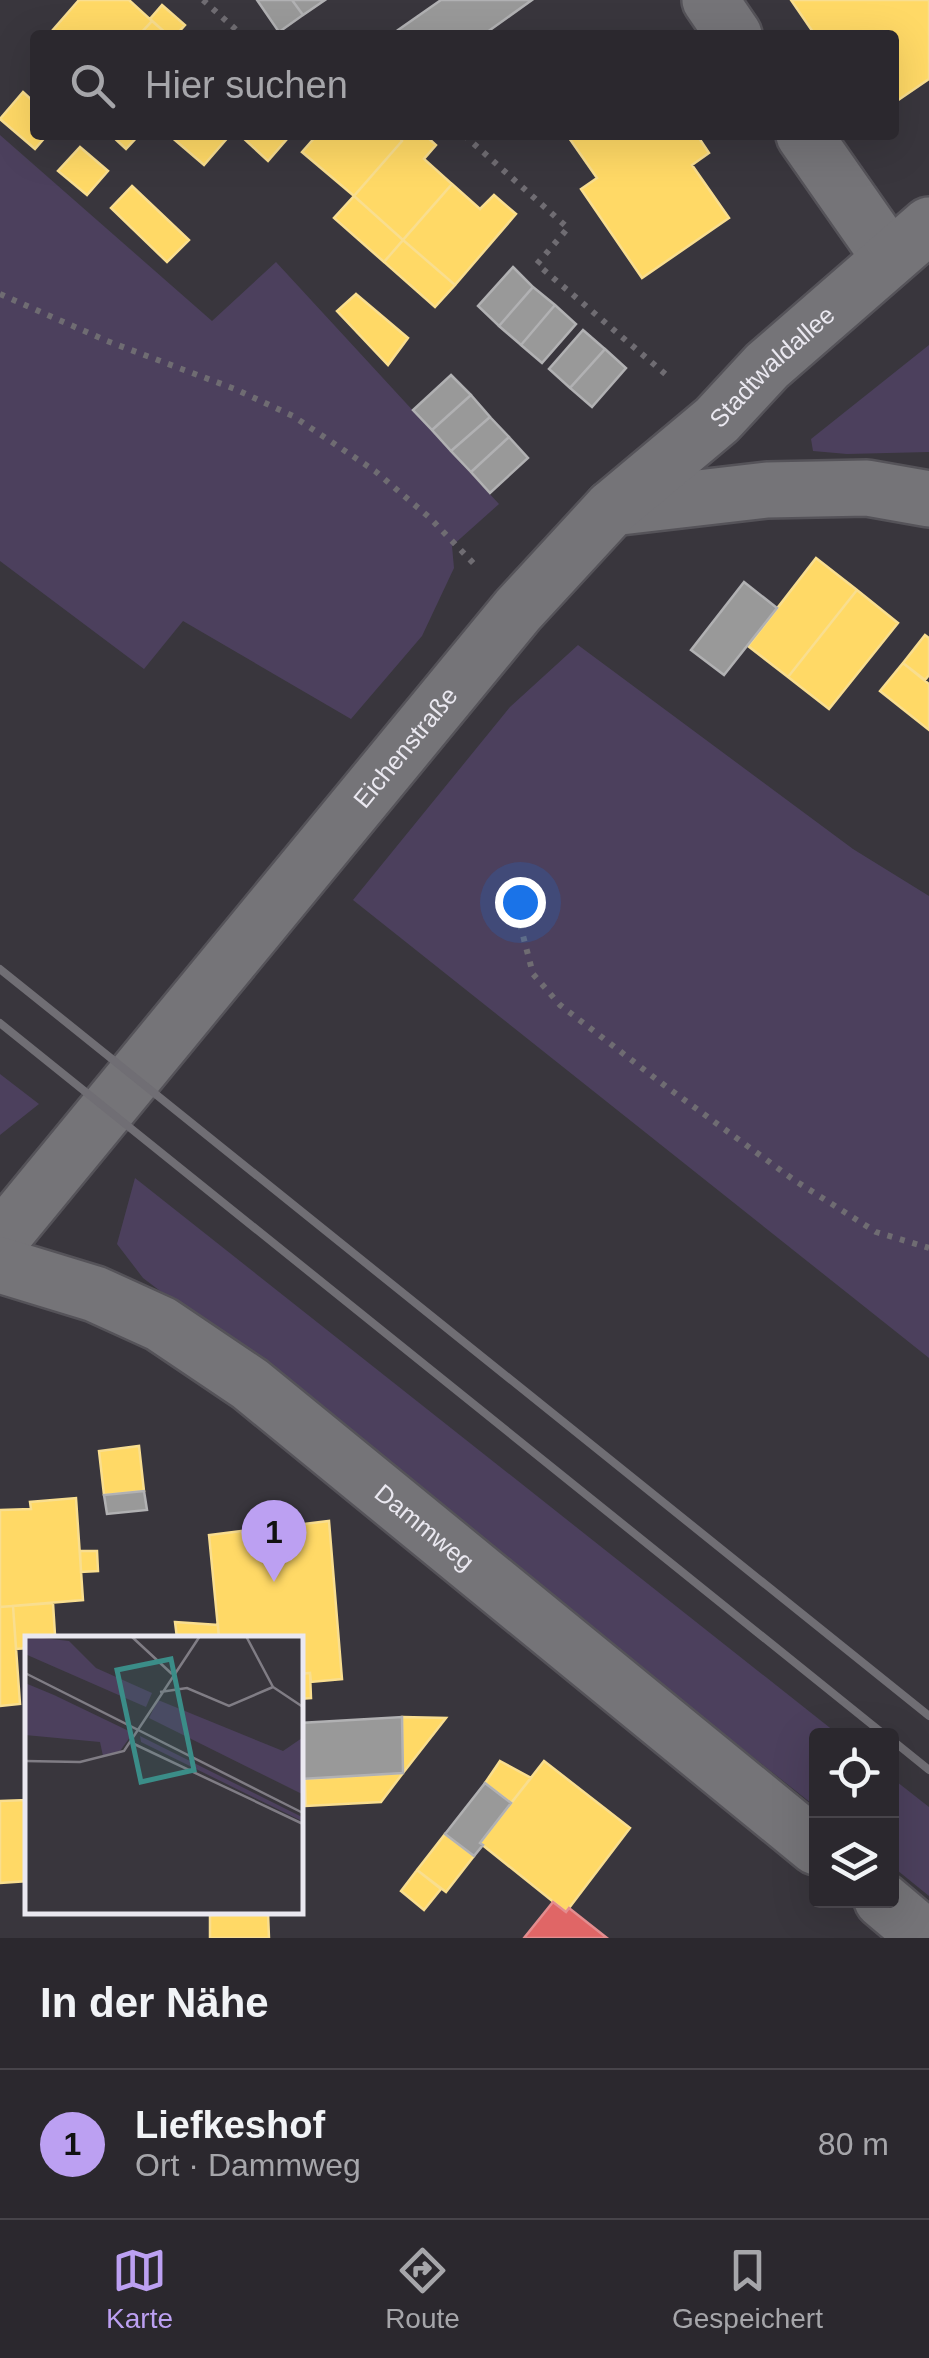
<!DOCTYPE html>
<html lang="de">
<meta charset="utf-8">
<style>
:root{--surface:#2b282e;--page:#333036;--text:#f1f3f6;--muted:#a6a6aa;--line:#47444a;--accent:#bca0f2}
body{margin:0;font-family:Arial,sans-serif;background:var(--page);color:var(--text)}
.controls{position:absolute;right:30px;bottom:30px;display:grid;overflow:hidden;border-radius:10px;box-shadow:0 10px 40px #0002}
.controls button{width:90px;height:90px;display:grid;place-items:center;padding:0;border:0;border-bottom:2px solid var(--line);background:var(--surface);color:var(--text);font:50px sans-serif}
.you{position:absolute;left:520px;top:902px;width:35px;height:35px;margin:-25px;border:8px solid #fff;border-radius:50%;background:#1a73e8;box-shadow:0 0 0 15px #1a73e833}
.badge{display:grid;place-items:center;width:65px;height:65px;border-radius:50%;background:var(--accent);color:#111;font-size:32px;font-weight:700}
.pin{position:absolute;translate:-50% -82px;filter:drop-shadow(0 2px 5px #0008)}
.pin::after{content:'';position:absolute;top:52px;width:35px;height:30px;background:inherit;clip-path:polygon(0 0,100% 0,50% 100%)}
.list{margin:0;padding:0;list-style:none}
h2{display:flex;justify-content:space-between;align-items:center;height:130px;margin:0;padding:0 40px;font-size:42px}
h2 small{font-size:32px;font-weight:400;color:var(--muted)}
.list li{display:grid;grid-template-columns:65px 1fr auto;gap:30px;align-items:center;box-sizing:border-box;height:150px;padding:0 40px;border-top:2px solid var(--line)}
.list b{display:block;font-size:38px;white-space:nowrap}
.list p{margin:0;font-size:32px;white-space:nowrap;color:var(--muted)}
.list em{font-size:32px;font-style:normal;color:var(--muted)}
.icon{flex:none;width:55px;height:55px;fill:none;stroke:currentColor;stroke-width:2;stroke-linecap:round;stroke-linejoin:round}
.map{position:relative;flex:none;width:929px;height:1938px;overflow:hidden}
.search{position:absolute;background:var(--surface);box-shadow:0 10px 40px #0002;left:30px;right:30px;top:30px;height:110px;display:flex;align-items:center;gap:25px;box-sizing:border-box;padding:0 35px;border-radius:10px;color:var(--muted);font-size:38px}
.sheet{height:280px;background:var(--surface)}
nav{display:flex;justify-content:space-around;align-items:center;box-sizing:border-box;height:140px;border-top:2px solid var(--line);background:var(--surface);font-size:28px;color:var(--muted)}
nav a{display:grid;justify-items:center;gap:5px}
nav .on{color:var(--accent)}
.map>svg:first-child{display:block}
.green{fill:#4c405d}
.homes{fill:#ffd966;stroke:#f9de8f;stroke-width:2.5}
.shops{fill:#e06666;stroke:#e38d8f;stroke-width:2.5}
.industry{fill:#999;stroke:#b1b1b3;stroke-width:2.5}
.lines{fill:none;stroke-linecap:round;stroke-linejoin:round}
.street-casing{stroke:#555359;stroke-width:60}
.path{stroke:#6f6c72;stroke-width:6;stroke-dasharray:5 8;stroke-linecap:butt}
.street{stroke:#757478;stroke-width:55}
.rail{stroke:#706e74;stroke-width:8}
.labels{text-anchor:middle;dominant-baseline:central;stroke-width:10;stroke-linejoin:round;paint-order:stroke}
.street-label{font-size:25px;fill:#eae8f0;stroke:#383340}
.inset-road{fill:none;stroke:#807d85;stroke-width:2.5}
.view{fill:#3b8d88;fill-opacity:0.15;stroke:#3b8d88;stroke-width:5}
.inset-edge{fill:none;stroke:#eae8f0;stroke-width:5}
</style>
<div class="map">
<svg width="929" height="1938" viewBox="0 0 929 1938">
<rect width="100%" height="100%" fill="#39363d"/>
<!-- green -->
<path class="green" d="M0,135L212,321L276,262L499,504L452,546L454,568L422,636L351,719L183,621L144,669L0,561Z
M929,345V452L847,454L813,451L811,439Z
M578,645L853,849L929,896V1358L353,900L510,707Z
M0,1074L39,1104L0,1135Z
M135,1178L839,1735L816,1736V1807L250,1359L143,1278L117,1244Z
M892,1778L929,1807V1896L892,1866Z"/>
<!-- homes -->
<path class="homes" d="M79,0H129L152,21L139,35H55L51,32Z
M791,0H929V79L894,103V35H815Z
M162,5L185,25L176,35H168L150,19Z
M152,21L168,35H139Z
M23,92L35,103V135H47L35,149L0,119Z
M111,135H139L126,149Z
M169,135H230L204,165Z
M242,135H283L287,139L268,161L241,136Z
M317,135H397L402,141L354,196L302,152Z
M404,135H425L436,145L424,159L452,184L403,240L354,196L402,141L401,138Z
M567,135H697L709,153L692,165L729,218L642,278L581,189L597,178Z
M80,147L108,171L87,195L58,171Z
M452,184L480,209L494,195L516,214L455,285L403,240Z
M132,186L189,240L167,262L111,208Z
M354,196L403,240L384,262L334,218Z
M403,240L455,285L435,307L384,262Z
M356,294L408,338L388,365L337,311Z
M816,558L857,590L788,677L748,646Z
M857,590L898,623L829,709L788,677Z
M925,635L929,638V675L925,680L903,663Z
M903,663L929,684V730L880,691Z
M139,1446L144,1491L104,1495L99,1451Z
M76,1498L83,1600L0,1607V1510L31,1509L30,1502Z
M329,1521L342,1679L311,1682L310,1673L300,1674V1638H219L209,1535L242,1531L243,1540L296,1534L295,1525Z
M80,1551H97L98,1571L81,1572Z
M53,1603L55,1635L53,1638H28V1648L16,1649L13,1606Z
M13,1606L20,1704L0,1706V1607Z
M175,1622L218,1625L219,1638H177Z
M310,1673L311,1698L300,1699V1674Z
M402,1717L446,1718L403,1773Z
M500,1761L531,1778L511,1803L485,1783Z
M544,1761L630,1828L566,1912L480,1843Z
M403,1773L381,1802L306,1806L305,1779Z
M27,1800L28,1881L0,1883V1801Z
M445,1834L474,1856L446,1892L417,1870Z
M417,1870L441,1889L424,1910L401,1891Z
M268,1913L269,1938H210V1915Z"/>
<!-- shops -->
<path class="shops" d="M553,1902L566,1912L569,1908L607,1938H524Z"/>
<!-- industry -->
<path class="industry" d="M257,0H292L303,15L279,32Z
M292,0H325L303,15Z
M441,0H532L483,35H402L398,30Z
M513,267L533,287L499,326L478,306Z
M533,287L555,305L521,345L499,326Z
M555,305L576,324L542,363L521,345Z
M583,330L605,349L570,388L549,369Z
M605,349L626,368L592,407L570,388Z
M451,375L471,395L432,430L413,410Z
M471,395L490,417L451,451L432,430Z
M490,417L509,437L471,472L451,451Z
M509,437L528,458L490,493L471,472Z
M744,582L777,608L724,675L691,650Z
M144,1491L147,1510L107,1514L104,1495Z
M402,1717L403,1773L300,1779V1723Z
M485,1783L511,1803L480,1843L483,1845L474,1856L445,1834Z"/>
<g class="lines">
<defs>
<g id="street">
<path d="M710,0L734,35"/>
<path d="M804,135L890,258"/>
<path d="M612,508L767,490L867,488L929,499"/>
<path id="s1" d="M0,1240L518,610L612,508L717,420L767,366L929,225"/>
<path id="s2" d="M0,1265L95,1294L161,1324L250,1384L816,1847"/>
<path d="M882,1900L927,1938"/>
</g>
</defs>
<!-- street casing -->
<use href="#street" class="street-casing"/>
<!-- path -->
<path class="path" d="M203,0L242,35
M351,34L352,35
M464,135L568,228L537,264L671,379
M0,294L107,341L235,389L293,416L375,471L430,518L476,566
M520,924L533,974L560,1005L664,1085L794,1180L876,1232L929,1248"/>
<!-- street -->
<use href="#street" class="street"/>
<!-- rail -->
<path class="rail" d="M0,969L929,1716
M0,1023L886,1736
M892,1740L929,1770"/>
</g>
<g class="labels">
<!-- street labels -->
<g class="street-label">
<text stroke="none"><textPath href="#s1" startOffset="1168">Stadtwaldallee</textPath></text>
<text stroke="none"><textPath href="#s1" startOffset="638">Eichenstraße</textPath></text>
<text stroke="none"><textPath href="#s2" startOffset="505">Dammweg</textPath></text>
</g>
</g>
<!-- overview -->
<g transform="translate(25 1636)">
<rect width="278" height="278" fill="#39363d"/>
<path d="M0,0L44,5L71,32L127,57L121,71L0,18ZM0,47L29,59L108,97L95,115L78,120L75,106L0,99ZM133,64L258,115L277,102V158L124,82ZM115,100L277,181V185L116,106Z" fill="#4c405d"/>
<path class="inset-road" d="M106,0L147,38M221,0L248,51L278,71M0,37L278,177M135,56L162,52L204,70L248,51M107,107L278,188M0,125L55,126L99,115L175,0"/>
<path class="view" d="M146,23L169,134L116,146L92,34Z"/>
<rect width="278" height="278" class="inset-edge"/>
</g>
</svg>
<div class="controls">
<button><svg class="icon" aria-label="locate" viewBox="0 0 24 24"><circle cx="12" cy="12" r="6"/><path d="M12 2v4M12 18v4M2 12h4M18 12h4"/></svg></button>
<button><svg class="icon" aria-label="layers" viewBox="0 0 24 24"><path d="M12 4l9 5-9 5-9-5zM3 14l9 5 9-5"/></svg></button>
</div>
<div class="you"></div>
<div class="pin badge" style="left:274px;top:1582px">1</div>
<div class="search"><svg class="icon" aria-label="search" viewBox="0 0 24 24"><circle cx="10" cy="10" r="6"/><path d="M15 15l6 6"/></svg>Hier suchen</div>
</div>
<section class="sheet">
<h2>In der Nähe<small></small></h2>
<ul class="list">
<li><span class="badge">1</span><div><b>Liefkeshof</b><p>Ort · Dammweg</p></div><em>80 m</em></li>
</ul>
</section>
<nav>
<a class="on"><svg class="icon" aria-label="map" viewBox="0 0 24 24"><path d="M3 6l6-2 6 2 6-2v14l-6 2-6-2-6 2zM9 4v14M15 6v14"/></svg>Karte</a>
<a><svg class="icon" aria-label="directions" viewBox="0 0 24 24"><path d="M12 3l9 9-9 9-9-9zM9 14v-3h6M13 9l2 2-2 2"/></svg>Route</a>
<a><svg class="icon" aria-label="saved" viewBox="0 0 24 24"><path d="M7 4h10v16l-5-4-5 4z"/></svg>Gespeichert</a>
</nav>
